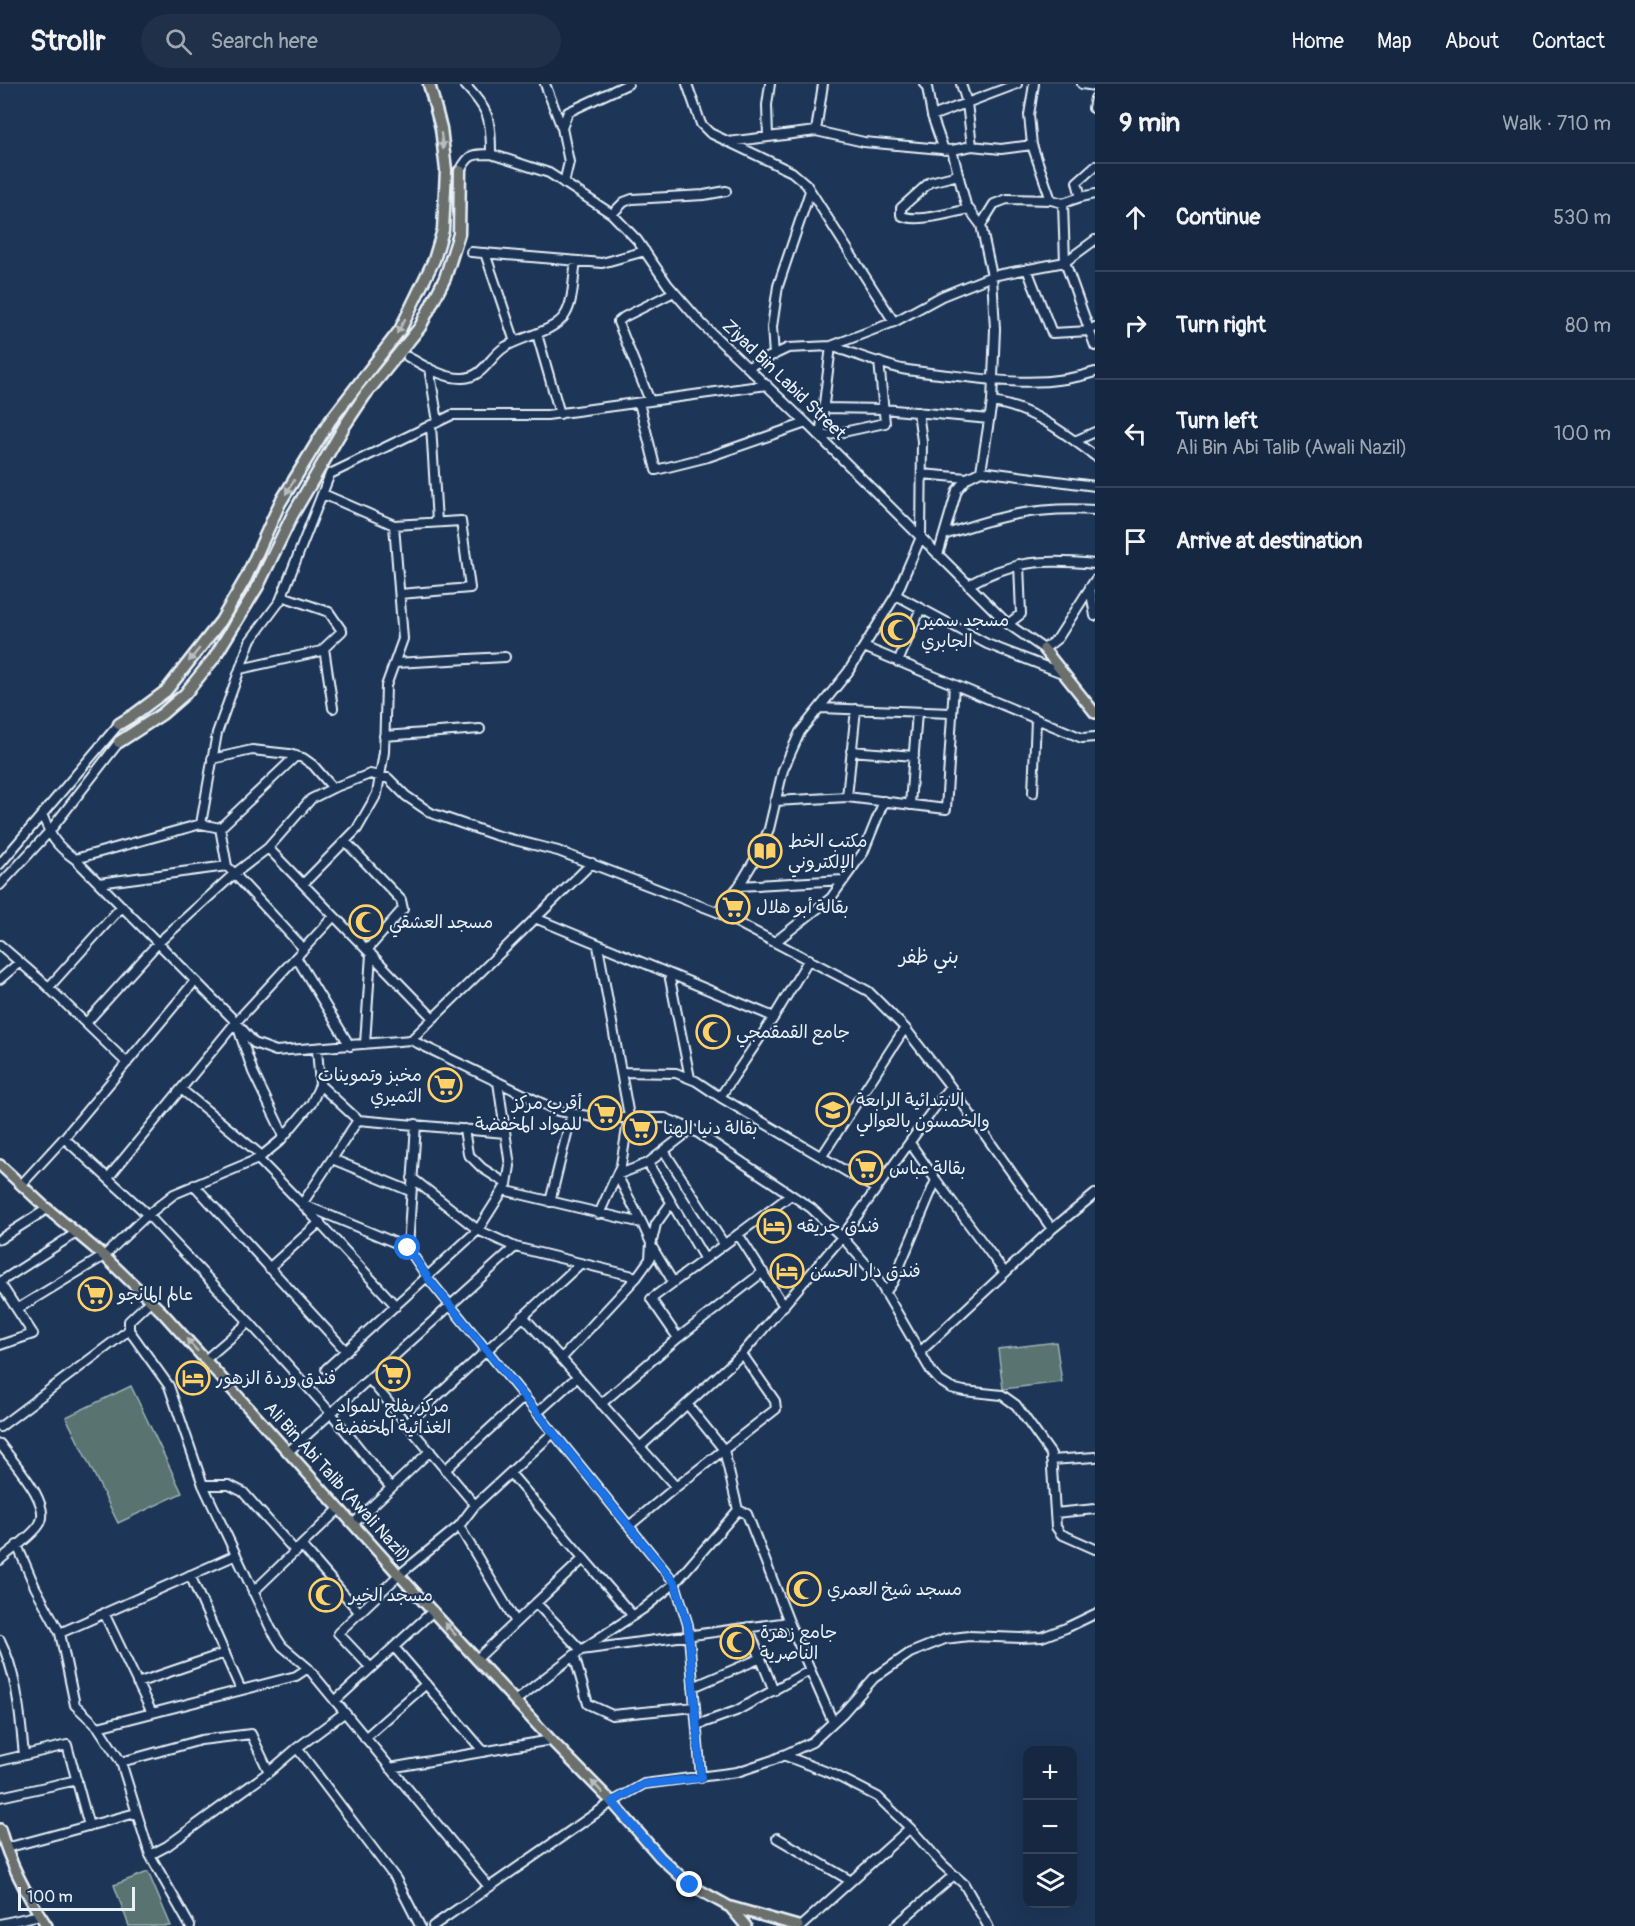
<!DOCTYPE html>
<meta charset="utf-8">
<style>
:root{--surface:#162841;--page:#1f3048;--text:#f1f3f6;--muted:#9ea6b1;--line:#35445a}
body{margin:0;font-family:Pangolin,"Playpen Sans Arabic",sans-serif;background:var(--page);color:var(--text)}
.controls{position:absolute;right:18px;bottom:18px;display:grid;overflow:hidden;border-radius:12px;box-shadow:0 6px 24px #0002}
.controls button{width:54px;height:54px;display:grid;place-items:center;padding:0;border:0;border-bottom:2px solid var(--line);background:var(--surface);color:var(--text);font:30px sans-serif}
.scale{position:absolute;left:18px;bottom:15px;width:117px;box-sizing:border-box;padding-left:6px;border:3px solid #e8f1f8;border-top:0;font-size:16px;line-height:21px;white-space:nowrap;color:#e8f1f8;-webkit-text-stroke:4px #1d3557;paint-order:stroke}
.stop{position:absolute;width:18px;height:18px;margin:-14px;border:4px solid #1a73e8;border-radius:50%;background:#fff}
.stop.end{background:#1a73e8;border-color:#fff;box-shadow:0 2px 6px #0008}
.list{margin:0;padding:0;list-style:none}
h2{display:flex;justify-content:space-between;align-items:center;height:78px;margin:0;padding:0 24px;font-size:26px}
h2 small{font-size:20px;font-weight:400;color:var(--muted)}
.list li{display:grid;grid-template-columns:39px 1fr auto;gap:18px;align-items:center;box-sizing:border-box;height:108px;padding:0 24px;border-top:2px solid var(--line)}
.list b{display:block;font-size:22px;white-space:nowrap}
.list p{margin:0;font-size:20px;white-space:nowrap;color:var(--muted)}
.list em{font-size:20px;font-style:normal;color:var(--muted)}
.icon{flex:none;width:33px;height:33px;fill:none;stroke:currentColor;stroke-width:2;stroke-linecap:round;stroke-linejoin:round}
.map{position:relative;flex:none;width:1095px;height:1842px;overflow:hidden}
header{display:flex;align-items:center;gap:36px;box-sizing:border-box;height:84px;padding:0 30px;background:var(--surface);border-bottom:2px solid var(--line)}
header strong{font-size:28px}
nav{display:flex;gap:33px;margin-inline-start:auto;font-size:21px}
.search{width:420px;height:54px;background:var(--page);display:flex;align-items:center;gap:15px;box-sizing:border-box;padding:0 21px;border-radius:33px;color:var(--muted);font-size:22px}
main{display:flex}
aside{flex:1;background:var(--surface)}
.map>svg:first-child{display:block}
.green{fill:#587370;stroke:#a0b2b4;stroke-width:1.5}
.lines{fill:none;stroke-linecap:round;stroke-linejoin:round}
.minor-casing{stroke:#e8f1f8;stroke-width:12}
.major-casing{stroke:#e8f1f8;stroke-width:14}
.highway-casing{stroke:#e8f1f8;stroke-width:15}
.minor{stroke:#1d3557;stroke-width:8}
.major{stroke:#6c706d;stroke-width:9}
.highway{stroke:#6c706d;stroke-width:10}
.oneway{fill:#b6bdc0}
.route{stroke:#1a73e8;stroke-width:8}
.labels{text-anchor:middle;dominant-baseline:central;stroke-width:4.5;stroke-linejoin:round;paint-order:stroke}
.street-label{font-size:18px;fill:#e8f1f8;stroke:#1d3557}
.poi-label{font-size:18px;fill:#e8f1f8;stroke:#1d3557;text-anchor:start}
.neighbourhood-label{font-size:20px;fill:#e8f1f8;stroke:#1d3557}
</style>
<header>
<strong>Strollr</strong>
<div class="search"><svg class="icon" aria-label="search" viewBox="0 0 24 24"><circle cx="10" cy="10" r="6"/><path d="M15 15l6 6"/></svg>Search here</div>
<nav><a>Home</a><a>Map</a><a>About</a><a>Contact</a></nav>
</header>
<main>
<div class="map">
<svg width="1095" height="1842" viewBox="0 0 1095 1842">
<rect width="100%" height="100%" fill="#1d3557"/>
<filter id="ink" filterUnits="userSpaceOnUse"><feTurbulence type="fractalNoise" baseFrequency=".0167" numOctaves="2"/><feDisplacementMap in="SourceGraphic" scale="12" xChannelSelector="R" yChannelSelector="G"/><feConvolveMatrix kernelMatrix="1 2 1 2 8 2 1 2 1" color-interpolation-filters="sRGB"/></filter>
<g filter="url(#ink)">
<!-- green -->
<path class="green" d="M1056,1258L1062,1298L1003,1305L998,1265Z
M131,1302L182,1409L118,1439L66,1333Z
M148,1788L171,1842H129L114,1801Z"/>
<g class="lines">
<defs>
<path id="minor" d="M464,0C489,26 491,34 491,70L549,89L612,130L637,156L668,201L702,240L806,339L1008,540L1044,565L1058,554L1095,496
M545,0L562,44
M687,0L701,40L710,49L792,88L806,100L894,238
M924,0L927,3L932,32L944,66
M961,0L967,19L972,62
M1034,0L1029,31L1032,61L1051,116L1063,119L1065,178L1095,262
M1082,0L1095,2
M1095,14L1093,24L1095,25
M932,32L1017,0
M816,47L823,0
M768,53L767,21L770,0
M728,58L816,47L864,58L952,66L972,62L1001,65L1032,61
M952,66L966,121L981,141L992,192L995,245L992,318L981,387
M460,87C469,70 472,70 491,70
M958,91L930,98L901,124V131C914,140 953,128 969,125
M564,99L569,78L562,44L568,28L628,0
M1081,113L1095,110
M1063,119L1081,113L1077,98L1095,82
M612,130L624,118L632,115L704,111L726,107
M981,141L994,120L1007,115L1051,116
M471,168L602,179L645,167
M485,169L515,258
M1027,185L1052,249L1090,247L1095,243
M537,250L560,330
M774,271L772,243L778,202L810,107
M408,273C425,282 444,295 463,294C484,293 489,273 505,263C523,252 554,248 565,231C574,217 573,193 576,177
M879,277L885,339L820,353L831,262C855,270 878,279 902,285C917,288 933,289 948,291C998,297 1047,304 1095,288
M748,283L788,264L831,262L894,238L942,212L992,192L1065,178L1095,156
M429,284L438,338
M650,317L618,238L624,233L674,208
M992,318C1032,324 1063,348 1095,372
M639,319L656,386L708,373L806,339
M823,324L884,325L989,335
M431,341L437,438
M1075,357L1095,348
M922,390L967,394
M323,410L394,441L461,437L470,504L400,510
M944,451C998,432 1037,422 1095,426
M938,471L957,406L967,394L981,387L1095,402
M968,501C1012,476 1046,475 1095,480
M1090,503L1095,532
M896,511L987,560L1062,589
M1008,540L1021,530L1019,480
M864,563L1082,654L1095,653
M324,564L333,624
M898,578L921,524
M395,579L505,573
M240,585L321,567L342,547L329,528L282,512
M820,624L951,629
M384,652L480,645
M851,667L914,672
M296,672L220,744L227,782L304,865
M333,704L370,690L388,694L406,712L431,729L495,751L558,767L717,828L868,907L905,944L950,1002L1052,1145
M1033,709L1036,635
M847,713L856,625
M775,717L847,713L946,725L954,601
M910,721L917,628
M42,730C51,753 55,761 75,775L236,938L253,988L284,1052
M201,740L217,649L250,557L280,517L330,390L452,331H547L767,301
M345,757L401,816L403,825L367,866
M268,764L432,933
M75,775L201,740L220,744
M0,780L119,640
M99,799L227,782
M303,800L357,745L377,710L384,668L386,602L403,555L394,441
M0,801L49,748L119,658
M739,802L844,796
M717,828L739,802L757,772L769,745L783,686L800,648L848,588L896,511L921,453L922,357L918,328
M535,834L774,933
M775,858L831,814L863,769L884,717
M0,861L45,900L127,979
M598,862L629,1032L621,1081L599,1130
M296,873L350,962
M669,890L690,994
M0,895L20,878
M49,903L122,822
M236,938L254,959L276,967L411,956L592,779
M86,939L158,859L234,790L268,764L311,715L333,704L313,681L303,674L289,670L252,666L212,675
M411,956L558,1027L600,1034H665L692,1045L811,1124L842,1153L874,1189L931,1287L940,1297L951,1304L964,1307L1002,1311L1016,1321L1051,1370L1056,1443L1061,1450L1095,1465
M365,960L371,870
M621,988L676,989L696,997L720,1013L876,1105
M320,1001L358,1036L505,1049
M181,1005L262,1072
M720,1013L774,933L809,875
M358,1036L302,1120L396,1222
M464,1045L468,1070L482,1084L507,1100
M64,1054L148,1131L249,1238L331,1329L391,1404
M664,1067L724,1160
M822,1072L905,944
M258,1075L302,1120L408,1164L428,1194L675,1499L688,1541L701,1694
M332,1075L410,1107
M648,1079L704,1174
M108,1094L236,938L334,832
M412,1094L478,1146L515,1163L637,1193
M936,1096L1005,1189
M21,1101L64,1054L195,897
M194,1101L346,1267
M503,1106L642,1139L651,1159L650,1175L637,1193L561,1275
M550,1118L572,1029
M671,1119L656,1140L651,1161L673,1198
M642,1139L617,1091L648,1079L692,1045
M738,1150L784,1222
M0,1155L47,1125
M408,1164L416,1040
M269,1184L320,1138
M0,1198L76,1149
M0,1199L33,1250L0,1261
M885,1209L893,1198L936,1096L910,1059
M17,1225L104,1172L145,1133L174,1110L258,1075L280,1057L311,1020L320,1001L317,965
M523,1232L676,1403L629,1442
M129,1246L169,1302L203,1401L271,1545L282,1562L308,1584L489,1803
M678,1254L651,1215L791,1111
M920,1268L1052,1145L1095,1110
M205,1276L249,1238
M326,1285L478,1146L507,1100L510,1082L498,998
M369,1295L475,1421
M601,1320L678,1254L763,1188
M687,1320L724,1366L738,1426
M537,1329L577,1293
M407,1340L580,1180
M0,1343L129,1246V1237L150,1217
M0,1360C12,1377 54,1421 39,1441C31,1453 11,1466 0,1476
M640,1363L742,1270L842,1153L950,1002
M288,1368L515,1163
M1051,1376L1095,1373
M445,1386L524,1313
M510,1389L633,1532
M203,1401H229L243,1408L296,1468
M676,1403L776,1325L775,1317L742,1270
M1055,1429L1095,1425
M353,1440L430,1367
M459,1442L516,1538
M17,1461L35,1503L60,1549L75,1621L98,1643L121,1678L150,1771L190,1842
M302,1462L360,1529
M190,1491L241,1606
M253,1508L339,1425
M536,1519L583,1475
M104,1529L152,1629
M748,1543L774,1607
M60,1549L236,1471
M0,1556C18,1591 20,1634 24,1671
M394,1563L484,1668
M574,1571L588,1620L612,1631L695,1623
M477,1575L536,1519L581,1566L643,1525L675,1499L738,1426L747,1430L789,1538L833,1638
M371,1584L338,1549L399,1491L459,1442L475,1421L553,1349
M137,1599L225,1569
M693,1603L761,1574
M335,1617L433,1527
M515,1617L581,1566L789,1538
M697,1641L736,1627L810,1586
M98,1643L296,1592L308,1584
M365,1654L426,1600
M297,1664L396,1795L420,1842
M783,1671L835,1691L878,1713L910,1744L942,1780L964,1800L988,1842
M0,1677L67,1661L89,1742
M121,1678L201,1656L251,1650L269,1688
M390,1684L551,1656
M0,1713L77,1696
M777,1754L851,1797
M6,1764L136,1729
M150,1771L167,1762L269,1688L297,1664L344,1629
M0,1840L40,1831
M433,1842L612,1718L644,1700L737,1688L773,1676L812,1658L843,1629L874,1594L910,1569L945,1555L969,1552L1021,1554L1042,1553L1066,1544L1095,1530
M801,1842L910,1744
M895,1842L954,1791"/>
<path id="major" d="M1044,565L1095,629
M0,1081L44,1122L104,1172L162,1228L399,1491L551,1656L612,1718L660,1773L690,1801L730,1823L746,1842
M0,1745C10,1780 27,1812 47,1842
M731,1823L798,1842"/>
<path id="highway" d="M119,640L135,630L166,607L221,537L246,494L280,419L330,337L400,246L434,176L443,146L446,86L441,44L429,0
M119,658L162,630L185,610L214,574L258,502L292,432L345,341L365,311L420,243L445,194L459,150L460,87"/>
</defs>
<!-- minor casing -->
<use href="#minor" class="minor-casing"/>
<!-- major casing -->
<use href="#major" class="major-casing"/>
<!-- highway casing -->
<use href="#highway" class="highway-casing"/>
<!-- minor -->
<use href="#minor" class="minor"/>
<!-- major -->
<use href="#major" class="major"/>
<!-- highway -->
<use href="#highway" class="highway"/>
</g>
<!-- one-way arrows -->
<defs><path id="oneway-solid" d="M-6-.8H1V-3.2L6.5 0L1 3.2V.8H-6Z" transform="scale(1.5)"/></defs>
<g class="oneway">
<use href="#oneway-solid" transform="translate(442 57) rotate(82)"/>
<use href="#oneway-solid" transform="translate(401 242) rotate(120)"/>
<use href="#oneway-solid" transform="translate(290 403) rotate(121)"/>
<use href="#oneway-solid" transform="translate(194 571) rotate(129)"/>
<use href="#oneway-solid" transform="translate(192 1261) rotate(-132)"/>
<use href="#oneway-solid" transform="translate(450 1545) rotate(-133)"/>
<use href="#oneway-solid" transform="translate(597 1703) rotate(-134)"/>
</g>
</g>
<g class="lines" filter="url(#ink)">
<!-- route -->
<path class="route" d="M408,1164L428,1194L675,1499L688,1541L701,1694L644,1700L612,1718L660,1773L690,1801"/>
</g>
<!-- icons -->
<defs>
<symbol id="mosque-ring" viewBox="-11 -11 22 22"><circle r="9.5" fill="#1d3557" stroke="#ffd166" stroke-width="1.5"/><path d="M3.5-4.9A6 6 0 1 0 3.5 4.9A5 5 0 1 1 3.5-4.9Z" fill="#ffd166"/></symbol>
<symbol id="library-ring" viewBox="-11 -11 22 22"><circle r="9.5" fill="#1d3557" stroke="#ffd166" stroke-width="1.5"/><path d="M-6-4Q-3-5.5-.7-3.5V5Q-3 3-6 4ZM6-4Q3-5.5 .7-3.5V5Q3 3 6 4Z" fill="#ffd166"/></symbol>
<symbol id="supermarket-ring" viewBox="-11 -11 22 22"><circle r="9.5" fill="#1d3557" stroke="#ffd166" stroke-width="1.5"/><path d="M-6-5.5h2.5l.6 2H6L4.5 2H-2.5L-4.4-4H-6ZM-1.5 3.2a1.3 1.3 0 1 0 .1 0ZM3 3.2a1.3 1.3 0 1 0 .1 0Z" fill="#ffd166"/></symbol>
<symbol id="school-ring" viewBox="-11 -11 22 22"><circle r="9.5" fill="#1d3557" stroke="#ffd166" stroke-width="1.5"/><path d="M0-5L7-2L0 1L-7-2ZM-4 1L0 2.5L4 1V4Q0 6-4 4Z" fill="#ffd166"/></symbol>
<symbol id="hotel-ring" viewBox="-11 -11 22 22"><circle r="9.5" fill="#1d3557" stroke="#ffd166" stroke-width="1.5"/><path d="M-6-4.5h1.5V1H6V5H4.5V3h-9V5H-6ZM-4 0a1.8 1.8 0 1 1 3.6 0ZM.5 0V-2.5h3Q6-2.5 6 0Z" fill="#ffd166"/></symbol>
</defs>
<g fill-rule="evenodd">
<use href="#mosque-ring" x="879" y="527" width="38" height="38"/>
<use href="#library-ring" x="746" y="748" width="38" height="38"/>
<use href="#supermarket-ring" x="714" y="804" width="38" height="38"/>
<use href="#mosque-ring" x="347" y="819" width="38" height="38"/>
<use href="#mosque-ring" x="694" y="929" width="38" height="38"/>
<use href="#supermarket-ring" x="426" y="982" width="38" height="38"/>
<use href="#school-ring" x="814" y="1007" width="38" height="38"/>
<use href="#supermarket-ring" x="586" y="1010" width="38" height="38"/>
<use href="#supermarket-ring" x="621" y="1025" width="38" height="38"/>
<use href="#supermarket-ring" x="847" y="1065" width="38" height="38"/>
<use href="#hotel-ring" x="755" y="1123" width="38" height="38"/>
<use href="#hotel-ring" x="768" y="1168" width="38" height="38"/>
<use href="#supermarket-ring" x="76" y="1191" width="38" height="38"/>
<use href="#supermarket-ring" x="374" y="1271" width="38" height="38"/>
<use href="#hotel-ring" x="174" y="1275" width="38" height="38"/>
<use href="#mosque-ring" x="785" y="1486" width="38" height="38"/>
<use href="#mosque-ring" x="307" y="1492" width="38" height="38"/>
<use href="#mosque-ring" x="718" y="1539" width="38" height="38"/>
</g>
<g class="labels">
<!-- street labels -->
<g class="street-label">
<text transform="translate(784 296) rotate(44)">Ziyad Bin Labid Street</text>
<text transform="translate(337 1398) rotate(48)">Ali Bin Abi Talib (Awali Nazil)</text>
</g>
<!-- poi labels -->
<g class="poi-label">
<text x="921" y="536">مسجد سمير<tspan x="921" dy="21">الجابري</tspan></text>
<text x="788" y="757">مكتب الخط<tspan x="788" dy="21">الإلكتروني</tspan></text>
<text x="756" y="823">بقالة أبو هلال</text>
<text x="389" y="838">مسجد العشقي</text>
<text x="736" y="948">جامع القمقمجي</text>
<text x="422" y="991" text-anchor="end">مخبز وتموينات<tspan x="422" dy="21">الثميري</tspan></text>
<text x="856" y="1016">الابتدائية الرابعة<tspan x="856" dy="21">والخمسون بالعوالي</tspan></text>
<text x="582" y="1019" text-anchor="end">أقرب مركز<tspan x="582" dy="21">للمواد المخفضة</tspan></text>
<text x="663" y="1044">بقالة دنيا الهنا</text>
<text x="889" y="1084">بقالة عباس</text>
<text x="797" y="1142">فندق حريقه</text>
<text x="810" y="1187">فندق دار الحسن</text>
<text x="118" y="1210">عالم المانجو</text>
<text x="216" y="1294">فندق وردة الزهور</text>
<text x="393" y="1322" text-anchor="middle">مركز بفلح للمواد<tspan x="393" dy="21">الغذائية المخفضة</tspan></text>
<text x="827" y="1505">مسجد شيخ العمري</text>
<text x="349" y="1511">مسجد الخير</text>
<text x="760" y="1548">جامع زهرة<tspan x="760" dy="21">الناصرية</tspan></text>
</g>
<!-- neighbourhood labels -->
<g class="neighbourhood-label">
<text x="929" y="872">بني ظفر</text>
</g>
</g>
</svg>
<div class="controls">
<button>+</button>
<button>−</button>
<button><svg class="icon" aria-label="layers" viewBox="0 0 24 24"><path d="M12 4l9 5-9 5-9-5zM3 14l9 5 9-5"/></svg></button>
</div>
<div class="scale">100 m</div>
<div class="stop" style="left:408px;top:1164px"></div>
<div class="stop end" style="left:690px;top:1801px"></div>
</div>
<aside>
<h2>9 min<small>Walk · 710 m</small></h2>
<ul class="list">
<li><svg class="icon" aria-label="ahead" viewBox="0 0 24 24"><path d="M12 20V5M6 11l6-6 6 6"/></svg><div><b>Continue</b></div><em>530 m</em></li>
<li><svg class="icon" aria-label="right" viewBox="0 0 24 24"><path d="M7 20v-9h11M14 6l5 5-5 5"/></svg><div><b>Turn right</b></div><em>80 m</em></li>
<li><svg class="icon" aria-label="left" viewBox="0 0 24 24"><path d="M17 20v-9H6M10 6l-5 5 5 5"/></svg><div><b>Turn left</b><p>Ali Bin Abi Talib (Awali Nazil)</p></div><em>100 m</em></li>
<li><svg class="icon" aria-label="arrive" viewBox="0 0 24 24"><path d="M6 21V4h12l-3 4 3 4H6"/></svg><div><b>Arrive at destination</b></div></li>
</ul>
</aside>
</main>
